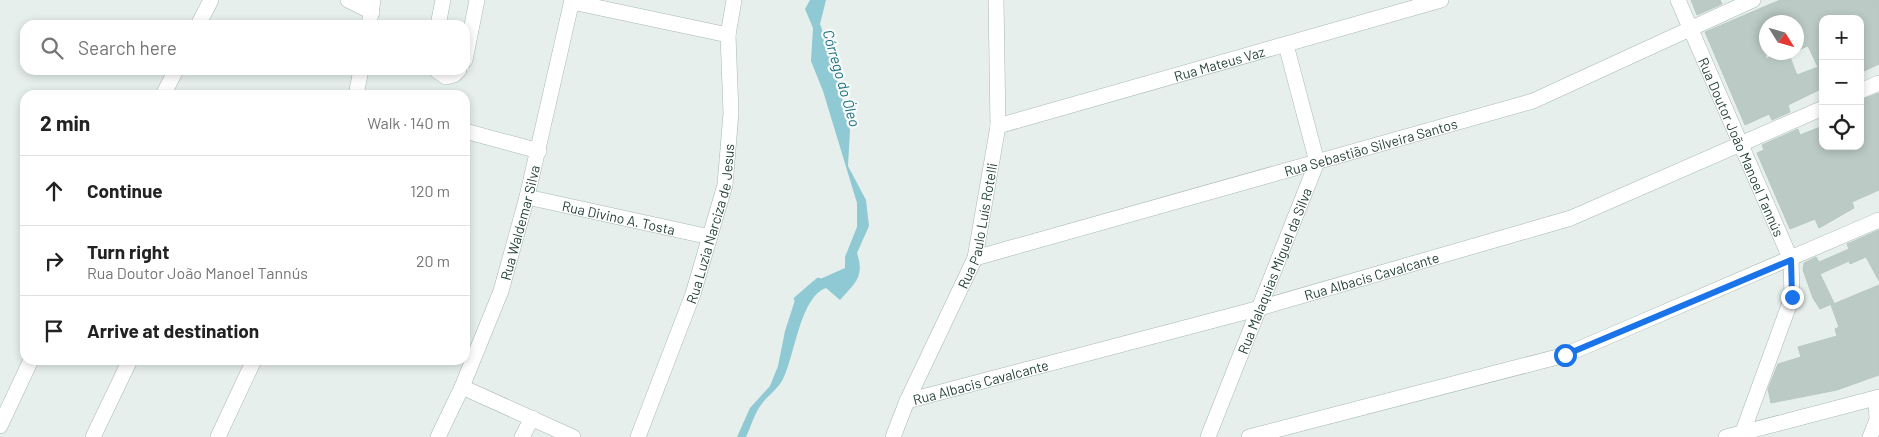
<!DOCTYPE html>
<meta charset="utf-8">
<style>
:root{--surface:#fff;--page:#f6f6f6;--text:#222;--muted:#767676;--line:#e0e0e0}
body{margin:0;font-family:Barlow,sans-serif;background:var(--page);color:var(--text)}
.controls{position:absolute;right:15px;top:15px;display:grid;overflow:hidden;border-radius:10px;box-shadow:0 2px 8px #0003}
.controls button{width:45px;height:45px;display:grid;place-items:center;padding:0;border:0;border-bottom:1px solid var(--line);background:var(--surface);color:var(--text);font:25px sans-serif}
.compass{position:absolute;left:1759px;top:15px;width:45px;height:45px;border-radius:50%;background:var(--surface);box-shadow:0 2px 8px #0003;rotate:127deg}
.stop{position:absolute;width:15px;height:15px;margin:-11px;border:4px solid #1a73e8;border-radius:50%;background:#fff}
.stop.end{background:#1a73e8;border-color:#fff;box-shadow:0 1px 5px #0008}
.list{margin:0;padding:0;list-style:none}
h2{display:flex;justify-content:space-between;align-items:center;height:65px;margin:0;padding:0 20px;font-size:21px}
h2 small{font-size:16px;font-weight:400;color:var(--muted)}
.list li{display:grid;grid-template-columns:32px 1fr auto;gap:15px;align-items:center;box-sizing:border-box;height:70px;padding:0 20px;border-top:1px solid var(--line)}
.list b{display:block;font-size:19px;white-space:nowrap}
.list p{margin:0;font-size:16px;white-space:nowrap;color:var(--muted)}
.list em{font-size:16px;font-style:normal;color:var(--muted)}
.icon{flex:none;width:28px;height:28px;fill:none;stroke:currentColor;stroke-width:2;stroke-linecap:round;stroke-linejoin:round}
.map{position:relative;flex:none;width:1879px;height:437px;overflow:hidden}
.search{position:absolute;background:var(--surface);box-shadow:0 2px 8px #0003;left:20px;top:20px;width:450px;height:55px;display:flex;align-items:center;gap:12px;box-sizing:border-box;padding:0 18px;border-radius:15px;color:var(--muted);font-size:19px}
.panel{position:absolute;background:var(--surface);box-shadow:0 2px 8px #0003;left:20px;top:90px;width:450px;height:275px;border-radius:15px}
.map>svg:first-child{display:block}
.water{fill:#8ec9d4}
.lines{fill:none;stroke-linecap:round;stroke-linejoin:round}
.stream{stroke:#8ec9d4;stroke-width:4.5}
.building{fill:#bbcac4;stroke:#b8c9c2;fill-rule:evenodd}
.minor-casing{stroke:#a8b8b2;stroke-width:16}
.minor{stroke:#fff;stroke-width:15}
.route{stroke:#1a73e8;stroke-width:6}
.labels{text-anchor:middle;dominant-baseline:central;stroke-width:4.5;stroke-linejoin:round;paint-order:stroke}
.street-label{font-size:14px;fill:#24423a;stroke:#f7fbf9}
.water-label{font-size:15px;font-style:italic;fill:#1c6f80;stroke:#f7fbf9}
</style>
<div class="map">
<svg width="1879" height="437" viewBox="0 0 1879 437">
<rect width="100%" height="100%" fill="#e6efeb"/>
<!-- water -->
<path class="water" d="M810,0H826L820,24L832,58L850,130L848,166L866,200L869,226L857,253C865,277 855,283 840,300L826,288C800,297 795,356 783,379C778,389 767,396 761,405C754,414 751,427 746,437H737L750,408L770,386L778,366L785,331L795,300L818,280L845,268V257L857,227V203L823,91L811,61L813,28L805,9Z"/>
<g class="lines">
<!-- stream -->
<path class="stream" d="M796,299L818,280L821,281"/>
</g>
<!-- building -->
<path class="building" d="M1691,0H1720L1722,4L1697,15Z
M1780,0H1879V64L1860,73V19H1823V88L1788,105L1790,112L1772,120L1769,114L1745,125L1705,32ZM1766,22H1796V51L1808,46L1818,67L1797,75L1788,52H1780L1766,59Z
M1879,93V190L1852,202L1854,208L1819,228L1815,219L1790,229L1757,153L1764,150L1762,145L1798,129L1800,135L1823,126V146H1860V100Z
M1879,230V281L1866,257L1850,264L1849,261L1820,274L1834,303L1820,309L1813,298L1803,270L1804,263L1816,257L1819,262L1849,249L1847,244Z
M1879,285V375L1837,390L1771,403L1768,389L1778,364L1801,357L1798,347L1837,336L1835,329L1839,327L1831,305Z"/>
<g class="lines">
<defs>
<g id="minor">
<path d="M348,0L372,12"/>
<path id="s1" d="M1678,0L1791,260L1792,297L1741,437"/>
<path d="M572,2L728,35"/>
<path d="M198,25L211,0"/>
<path d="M369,25L373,0"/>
<path d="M438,25L443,0"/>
<path d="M465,60L477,0"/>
<path d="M436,70L446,77L454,75L459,70"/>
<path d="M1860,91L1879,83"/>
<path d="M163,95L176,70"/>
<path d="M356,95L361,70"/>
<path id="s2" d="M998,126L1441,0"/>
<path d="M465,131L539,151"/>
<path id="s3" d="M527,197L710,237"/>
<path id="s4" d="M975,258L1533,101L1753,0"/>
<path d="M462,387L573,437"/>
<path id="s5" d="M907,401L1249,311L1571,218L1823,108"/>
<path d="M0,426L31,360"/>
<path d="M93,437L130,360"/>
<path d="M218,437L254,360"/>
<path id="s6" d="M438,437L462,387L501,291L527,197L572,0"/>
<path d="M522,437L532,418"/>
<path id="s7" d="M638,437L693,294L725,185L731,113L728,35L734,0"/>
<path id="s8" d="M893,437L907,401L975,258L998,126L996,0"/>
<path id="s9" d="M1208,437L1317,162L1286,45"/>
<path d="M1249,437L1565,355L1879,220"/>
<path d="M1726,437L1879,397"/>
<path d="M1870,437L1877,420L1876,398"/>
</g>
</defs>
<!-- minor casing -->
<use href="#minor" class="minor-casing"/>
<!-- minor -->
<use href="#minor" class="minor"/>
</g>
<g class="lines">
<!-- route -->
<path class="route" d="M1565,355L1791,260L1792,297"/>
</g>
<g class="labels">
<!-- street labels -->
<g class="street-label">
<text stroke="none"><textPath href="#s2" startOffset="230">Rua Mateus Vaz</textPath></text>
<text stroke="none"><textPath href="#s4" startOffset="411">Rua Sebastião Silveira Santos</textPath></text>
<text stroke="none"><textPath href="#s1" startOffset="160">Rua Doutor João Manoel Tannús</textPath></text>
<text stroke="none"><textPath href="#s3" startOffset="94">Rua Divino A. Tosta</textPath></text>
<text stroke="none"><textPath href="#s6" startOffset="230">Rua Waldemar Silva</textPath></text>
<text stroke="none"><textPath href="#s7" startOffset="226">Rua Luzia Narciza de Jesus</textPath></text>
<text stroke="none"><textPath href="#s8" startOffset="229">Rua Paulo Luís Rotelli</textPath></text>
<text stroke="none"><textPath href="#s9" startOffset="179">Rua Malaquias Miguel da Silva</textPath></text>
<text stroke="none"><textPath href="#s5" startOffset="481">Rua Albacis Cavalcante</textPath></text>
<text stroke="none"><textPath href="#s5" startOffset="76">Rua Albacis Cavalcante</textPath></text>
</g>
<!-- water labels -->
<g class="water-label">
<text transform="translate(842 78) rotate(74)">Córrego do Óleo</text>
</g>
</g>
</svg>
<div class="controls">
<button>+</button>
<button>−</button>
<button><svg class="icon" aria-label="locate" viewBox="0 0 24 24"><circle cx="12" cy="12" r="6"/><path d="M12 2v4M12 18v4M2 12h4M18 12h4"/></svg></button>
</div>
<svg class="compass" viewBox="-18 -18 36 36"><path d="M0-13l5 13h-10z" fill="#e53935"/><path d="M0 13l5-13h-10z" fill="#767676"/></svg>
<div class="stop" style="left:1565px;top:355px"></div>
<div class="stop end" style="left:1792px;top:297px"></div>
<div class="search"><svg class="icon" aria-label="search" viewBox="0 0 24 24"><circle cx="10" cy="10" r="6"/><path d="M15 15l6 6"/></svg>Search here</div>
<section class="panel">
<h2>2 min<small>Walk · 140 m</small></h2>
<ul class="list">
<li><svg class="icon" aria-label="ahead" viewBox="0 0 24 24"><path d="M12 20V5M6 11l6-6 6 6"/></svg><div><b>Continue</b></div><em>120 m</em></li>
<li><svg class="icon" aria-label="right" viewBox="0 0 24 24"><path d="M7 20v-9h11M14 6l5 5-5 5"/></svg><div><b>Turn right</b><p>Rua Doutor João Manoel Tannús</p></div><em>20 m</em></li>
<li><svg class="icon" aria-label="arrive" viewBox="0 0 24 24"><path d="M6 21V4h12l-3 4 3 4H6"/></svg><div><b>Arrive at destination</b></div></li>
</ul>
</section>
</div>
